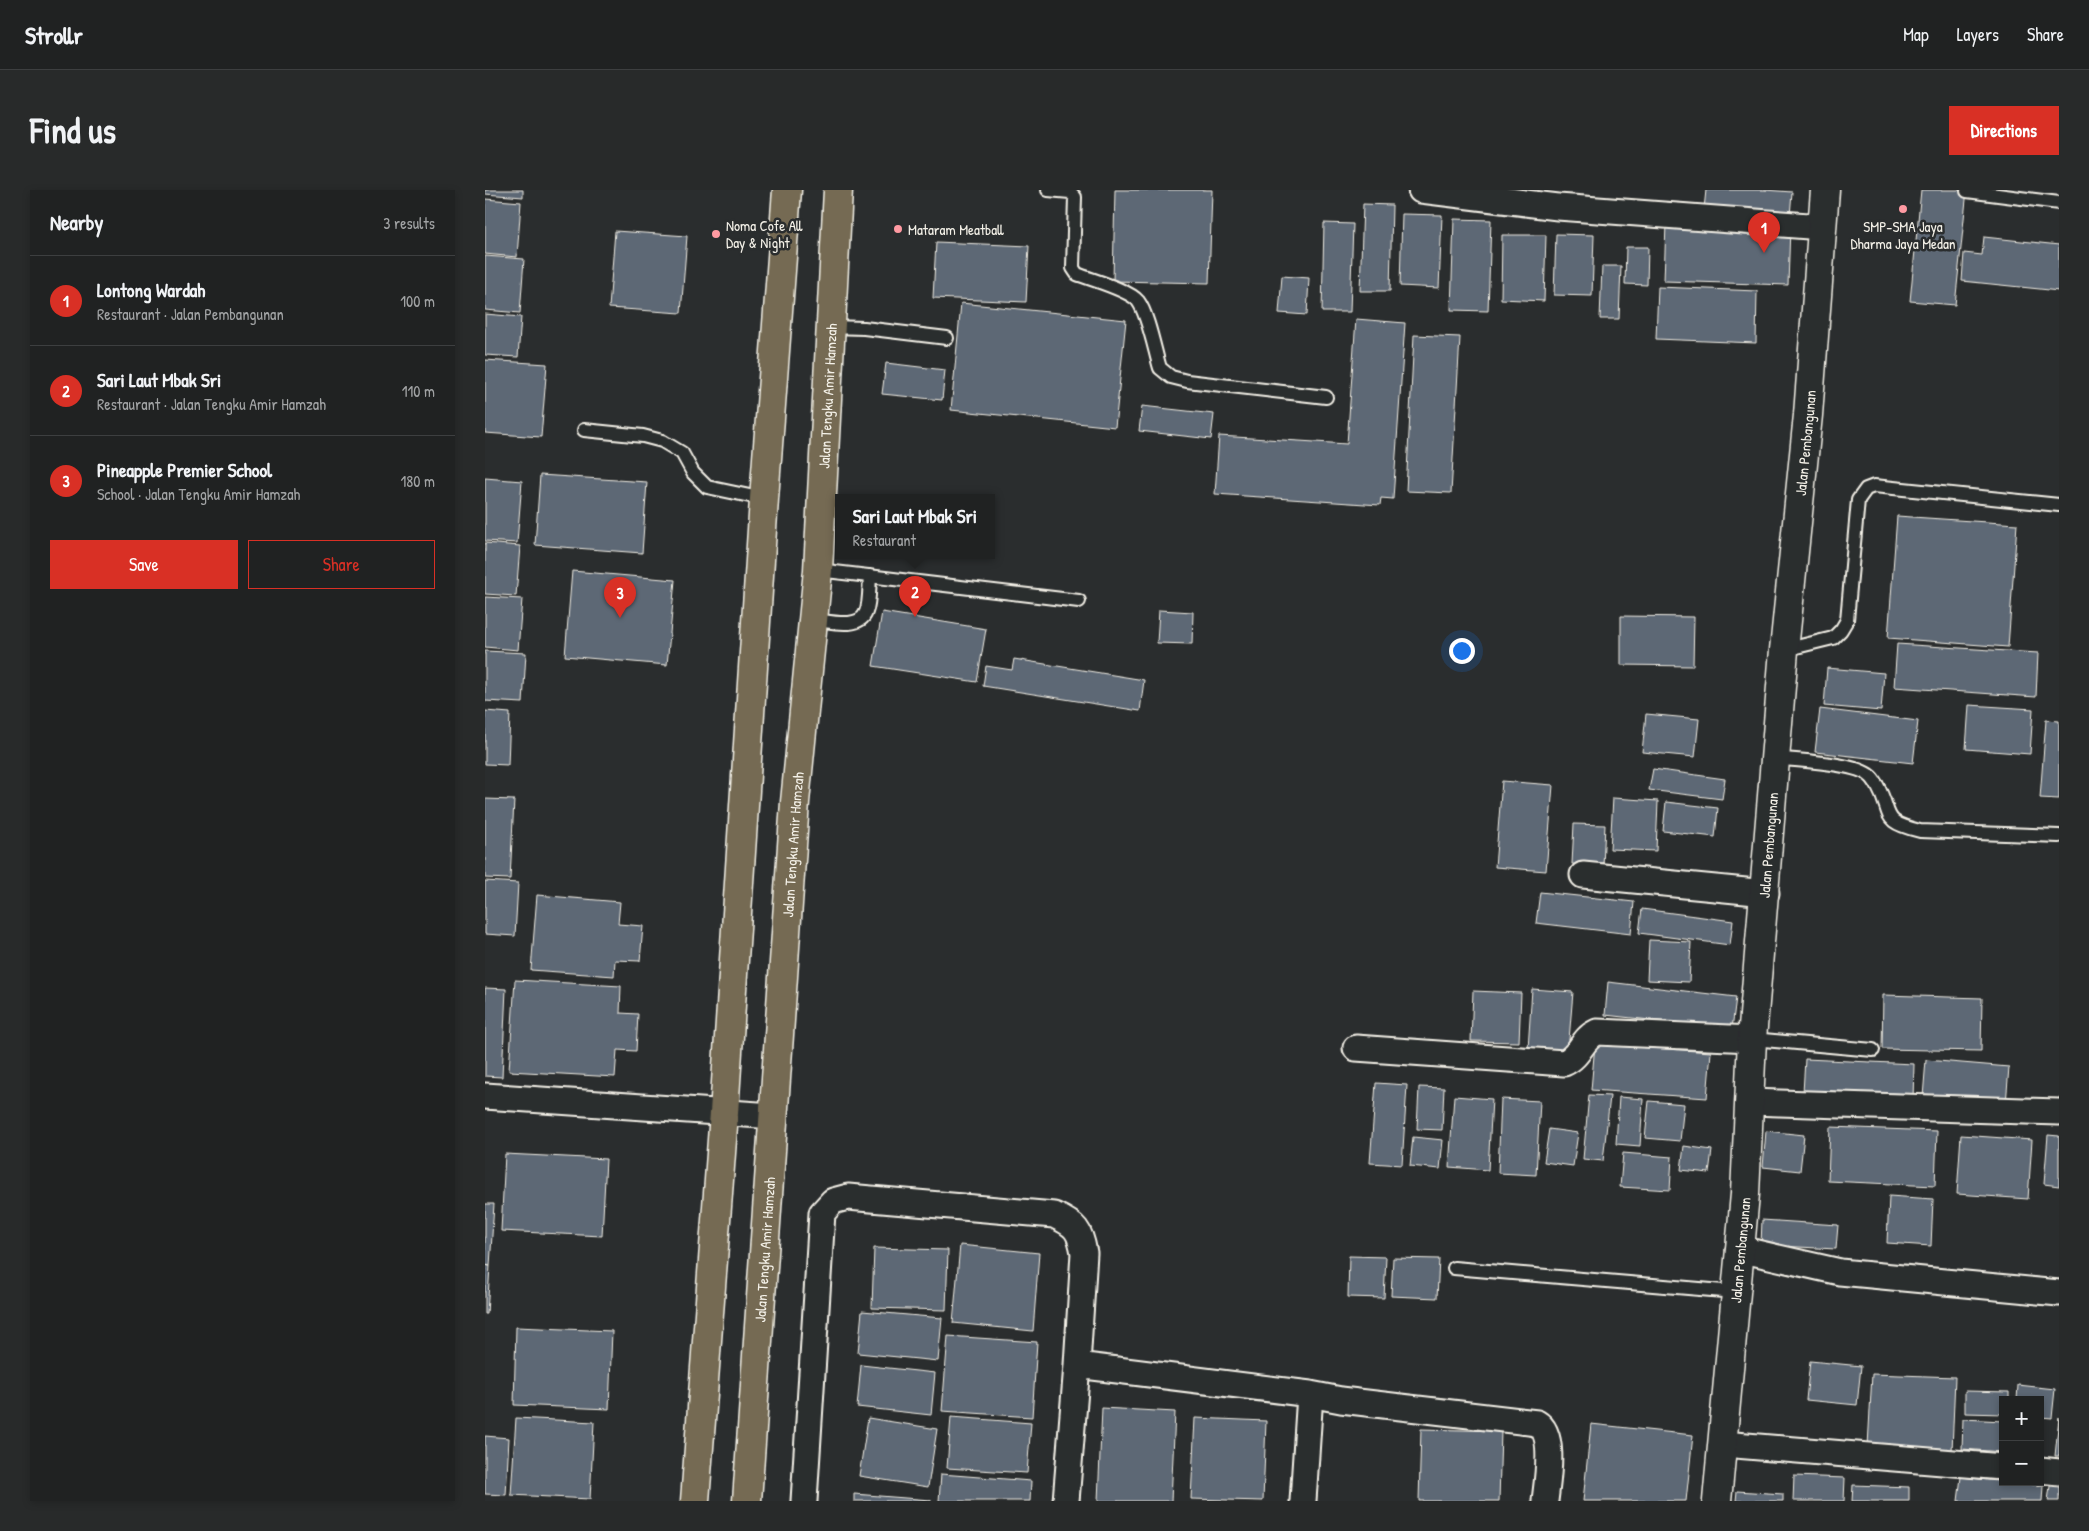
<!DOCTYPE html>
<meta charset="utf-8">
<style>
:root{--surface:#202222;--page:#282a2a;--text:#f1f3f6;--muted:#a2a4a5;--line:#3d3f40;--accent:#d93025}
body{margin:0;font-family:"Patrick Hand",sans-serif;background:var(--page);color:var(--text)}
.controls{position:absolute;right:15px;bottom:15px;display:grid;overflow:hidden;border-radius:0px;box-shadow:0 2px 8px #0003}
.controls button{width:45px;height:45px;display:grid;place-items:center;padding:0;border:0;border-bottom:1px solid var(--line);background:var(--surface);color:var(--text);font:25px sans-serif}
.you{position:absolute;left:976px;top:460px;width:18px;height:18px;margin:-12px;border:4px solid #fff;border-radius:50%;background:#1a73e8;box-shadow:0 0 0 8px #1a73e833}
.badge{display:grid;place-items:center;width:32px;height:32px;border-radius:50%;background:var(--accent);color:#fff;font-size:16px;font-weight:700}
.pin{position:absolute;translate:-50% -41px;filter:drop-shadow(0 1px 2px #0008)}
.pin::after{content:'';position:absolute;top:26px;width:18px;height:15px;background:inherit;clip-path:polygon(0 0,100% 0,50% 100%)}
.popup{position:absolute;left:350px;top:304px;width:160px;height:65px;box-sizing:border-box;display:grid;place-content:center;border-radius:0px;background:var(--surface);filter:drop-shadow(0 1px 4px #0005);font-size:16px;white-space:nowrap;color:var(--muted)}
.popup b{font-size:19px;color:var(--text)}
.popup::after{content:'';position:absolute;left:50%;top:100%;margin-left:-10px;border:10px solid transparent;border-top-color:var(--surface)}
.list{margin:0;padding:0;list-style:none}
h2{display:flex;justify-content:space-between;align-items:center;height:65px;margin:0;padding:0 20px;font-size:21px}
h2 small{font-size:16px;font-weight:400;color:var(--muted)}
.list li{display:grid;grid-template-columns:32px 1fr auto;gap:15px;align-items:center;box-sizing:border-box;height:90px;padding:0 20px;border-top:1px solid var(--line)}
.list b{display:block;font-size:19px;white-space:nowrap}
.list p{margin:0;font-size:16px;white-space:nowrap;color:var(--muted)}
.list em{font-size:16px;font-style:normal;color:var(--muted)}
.actions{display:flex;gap:10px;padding:15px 20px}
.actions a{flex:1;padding:11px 0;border:1px solid var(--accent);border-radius:0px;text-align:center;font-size:18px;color:var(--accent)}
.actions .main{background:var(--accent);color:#fff}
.map{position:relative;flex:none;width:1574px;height:1311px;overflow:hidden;border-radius:0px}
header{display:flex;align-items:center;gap:30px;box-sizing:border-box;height:70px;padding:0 25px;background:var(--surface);border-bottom:1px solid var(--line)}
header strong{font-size:24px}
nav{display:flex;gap:28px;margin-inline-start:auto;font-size:18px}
.intro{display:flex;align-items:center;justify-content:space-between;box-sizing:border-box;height:120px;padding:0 30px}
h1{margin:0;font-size:35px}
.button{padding:12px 22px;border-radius:0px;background:var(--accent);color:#fff;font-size:18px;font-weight:700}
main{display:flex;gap:30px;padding:0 30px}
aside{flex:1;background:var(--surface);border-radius:0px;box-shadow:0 2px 8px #0003}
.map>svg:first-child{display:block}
.building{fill:#5d6774;stroke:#f4f1e8}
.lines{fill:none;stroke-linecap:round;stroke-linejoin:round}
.service-casing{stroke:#f4f1e8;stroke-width:16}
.minor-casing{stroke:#f4f1e8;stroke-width:29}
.tertiary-casing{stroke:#f4f1e8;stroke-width:31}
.primary-casing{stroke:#f4f1e8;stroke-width:31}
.service{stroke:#2a2d2e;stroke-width:12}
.minor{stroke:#2a2d2e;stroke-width:25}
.tertiary{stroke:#2a2d2e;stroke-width:28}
.primary{stroke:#746b52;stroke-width:28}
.poi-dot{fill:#ff9aa2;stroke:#2a2d2e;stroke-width:2}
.labels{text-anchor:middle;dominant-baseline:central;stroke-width:5;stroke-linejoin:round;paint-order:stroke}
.poi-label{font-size:15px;fill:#f4f1e8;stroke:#2a2d2e;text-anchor:start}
.street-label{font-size:15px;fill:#f4f1e8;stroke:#2a2d2e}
</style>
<header>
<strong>Strollr</strong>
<nav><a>Map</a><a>Layers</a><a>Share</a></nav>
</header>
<div class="intro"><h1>Find us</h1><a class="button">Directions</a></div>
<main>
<aside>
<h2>Nearby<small>3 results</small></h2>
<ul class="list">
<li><span class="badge">1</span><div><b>Lontong Wardah</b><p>Restaurant · Jalan Pembangunan</p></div><em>100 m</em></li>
<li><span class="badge">2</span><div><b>Sari Laut Mbak Sri</b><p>Restaurant · Jalan Tengku Amir Hamzah</p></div><em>110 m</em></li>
<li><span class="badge">3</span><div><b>Pineapple Premier School</b><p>School · Jalan Tengku Amir Hamzah</p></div><em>180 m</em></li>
</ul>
<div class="actions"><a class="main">Save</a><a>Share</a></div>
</aside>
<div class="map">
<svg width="1574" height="1311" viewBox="0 0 1574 1311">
<rect width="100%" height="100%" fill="#2a2d2e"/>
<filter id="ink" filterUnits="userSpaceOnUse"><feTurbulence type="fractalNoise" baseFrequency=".02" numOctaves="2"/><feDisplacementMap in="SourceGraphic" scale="10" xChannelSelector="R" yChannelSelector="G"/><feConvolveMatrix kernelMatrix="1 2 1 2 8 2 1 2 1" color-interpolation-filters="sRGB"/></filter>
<g filter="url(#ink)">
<!-- building -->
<path class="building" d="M0,0H38V7L0,4Z
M630,0H727L724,93L628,91Z
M1221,0H1279L1307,2L1305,26L1219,19Z
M1436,0H1482L1470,115L1425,111Z
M0,9L36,12L32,67L0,64Z
M878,14L907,15L905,101H875Z
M917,24L957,25L954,98L915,96Z
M969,29L1006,30L1003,121L966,120Z
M839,33L868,34L865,122H837Z
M1181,33L1305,37L1303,95L1179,91Z
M130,41L202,46L196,123L124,118Z
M1071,44L1109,45L1107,106L1069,105Z
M1017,45H1061L1059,111L1016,109Z
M1499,47L1574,55V101L1477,91L1479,63L1497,65Z
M451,52L544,56L541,112L448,108Z
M1141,57H1163L1162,95L1140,94Z
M0,66L39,69L35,123L0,120Z
M1117,76H1136L1134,129H1115Z
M797,86L824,88L822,125L794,123Z
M1173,97L1272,101L1271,153L1171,149Z
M476,113L641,130L630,237L466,220Z
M0,124L36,127L33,167L0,165Z
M871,129L920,133L908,309L896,308L895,315L730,304L734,246L862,254Z
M929,145L975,147L966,303L921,301Z
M0,170L62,174L56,247L0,243Z
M401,173L460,180L457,210L397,204Z
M657,216L729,224L726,249L654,241Z
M55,285L162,292L157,363L50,355Z
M0,288L37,291L32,353L0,351Z
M1412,326L1532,334L1523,457L1403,448Z
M0,353L35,356L31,406L0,404Z
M87,381L190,390L182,475L80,466Z
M0,407L37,409L33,460L0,457Z
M674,420L708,422L707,454L672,453Z
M397,422L501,439L492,492L388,476Z
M1136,426L1209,427L1208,476L1136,475Z
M1412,454L1553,463L1551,507L1409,497Z
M0,461L41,463L38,513L0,511Z
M529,469L659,490L655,521L498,496L501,476L527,480Z
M1342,478L1399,483L1396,521L1339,516Z
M1484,515L1548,519L1545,564L1481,559Z
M1335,519L1433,531L1428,573L1330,562Z
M0,521L25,523L23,575L0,574Z
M1161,524L1214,529L1210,567L1157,562Z
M1561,530L1574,531V609L1555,608Z
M1168,579L1240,589L1237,609L1164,600Z
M1017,591L1068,595L1061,681L1010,677Z
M1128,608L1173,611L1171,661L1125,659Z
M0,609L29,610L25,689L0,688Z
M1181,612L1233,618L1230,647L1178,641Z
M1089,634L1120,635L1118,676L1087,674Z
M0,691L33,693L30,746L0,744Z
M1055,702L1149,712L1146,744L1051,733Z
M52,705L135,712L133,734L158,736L155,771L130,770L129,786L46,780Z
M1157,719L1248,731L1245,755L1154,743Z
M1164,750L1206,752L1204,792L1162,790Z
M30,790L136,796L135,823L153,824L151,861L132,860L130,887L24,881Z
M1123,792L1251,807L1247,839L1120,825Z
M0,798L21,799L17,887L0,886Z
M1047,799L1088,802L1083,862L1043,859Z
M988,801L1036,803L1034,852L986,851Z
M1398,805L1497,808L1496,861L1397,859Z
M1110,854L1226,862L1222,908L1106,900Z
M1320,869L1429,874L1428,909L1318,903Z
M1441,870L1524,877L1521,914L1438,907Z
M891,893L922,895L917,975L885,973Z
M934,897L959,898L957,940L932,939Z
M1104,905L1125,906L1118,971L1098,969Z
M969,906L1007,909L1003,980L964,977Z
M1134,907L1158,909L1155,956L1131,954Z
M1016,909L1055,911L1051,985L1013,983Z
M1164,911L1199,914L1195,951L1160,948Z
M1345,937L1452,941L1450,996L1343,991Z
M1064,939L1093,943L1088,976L1059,972Z
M1281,941L1319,945L1315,981L1278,977Z
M1476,945L1547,950L1543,1009L1472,1004Z
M1563,945L1574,946V996L1559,994Z
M928,947L958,950L955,979L925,976Z
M1199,956L1227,960L1224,983L1196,980Z
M1138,963L1187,967L1185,1000L1135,997Z
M20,964L121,969L117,1046L16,1041Z
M1404,1006L1448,1009L1446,1056L1402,1053Z
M0,1014H9L5,1076L0,1075Z
M1277,1030L1353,1035L1351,1059L1276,1055Z
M475,1055L554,1063L548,1141L468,1133Z
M389,1058L463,1060L461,1120L387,1118Z
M864,1066L901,1067L899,1108L863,1107Z
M908,1068L954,1069L952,1108L906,1106Z
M0,1075L5,1076L2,1124H0Z
M377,1121L457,1128L453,1171L373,1163Z
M31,1137L127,1141L124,1219L29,1215Z
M463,1146L552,1152L547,1227L457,1221Z
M1325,1171L1376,1176L1372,1215L1321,1210Z
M376,1175L450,1183L446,1225L372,1217Z
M1387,1184L1470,1187L1467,1261L1383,1256Z
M1533,1195L1570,1199L1567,1228L1555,1227V1210H1532Z
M1480,1201L1524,1202V1210H1518V1224L1480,1223Z
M617,1218L690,1222L686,1311H613Z
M466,1227L546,1233L542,1283L462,1278Z
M1574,1227V1266H1570Z
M31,1228L109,1232L105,1309L26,1305Z
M383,1228L452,1239L443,1297L374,1286Z
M710,1228L781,1231L778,1311L706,1309Z
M1478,1229L1518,1231V1262L1477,1259Z
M1106,1234L1208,1245L1201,1311H1098Z
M936,1239L1016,1241L1014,1311H934Z
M0,1246L24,1248L21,1305L0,1304Z
M456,1284L546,1291L545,1311H454Z
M1309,1286L1360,1288L1359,1311H1308Z
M1476,1287L1558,1296L1557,1311H1473Z
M1368,1295L1424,1297V1311H1367Z
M1565,1296L1574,1297V1311H1563Z
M1252,1301L1298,1304V1311H1251Z
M369,1304L446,1310V1311H369Z"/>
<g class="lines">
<defs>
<path id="service" d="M563,0L585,2L590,7L588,78L592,84C607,90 644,100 653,111C663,124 670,162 675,178L686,187L702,191L841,207
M1482,1L1574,13
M346,137L379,138L462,148
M99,240L158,246L177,251L197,263L208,283L222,297L279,309
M333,380L594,411
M329,430C343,431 375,440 381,422C385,412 384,397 385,386
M1299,460L1348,448L1356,440L1362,430L1373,310L1381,299L1389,296L1574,315
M1291,568C1312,571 1371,573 1385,586C1388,588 1390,592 1392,595C1409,626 1394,631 1435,641L1574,646
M1267,849L1388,860
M969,1078L1250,1102"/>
<path id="minor" d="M936,0L1073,17L1337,37
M1098,685L1281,703
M871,858L1079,873C1096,866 1096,849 1112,842L1267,849
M0,906L288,926
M1266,912L1574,922
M1254,1059L1355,1082L1574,1103
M592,1175L825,1204
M1238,1254L1518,1277
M1555,1280L1574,1282
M319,1311L337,1023L348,1011L363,1007L569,1025C591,1035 595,1040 599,1063L592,1175L581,1311
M818,1311L825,1204L856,1210L1052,1233C1071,1244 1062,1292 1060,1311"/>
<g id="tertiary">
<path id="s1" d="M1232,1311L1260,1004L1267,849L1299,460L1323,225L1340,0"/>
</g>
<g id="primary">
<path d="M210,1311L239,923L279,309L302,0"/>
<path id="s2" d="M262,1311L310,612L333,380L353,0"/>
</g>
</defs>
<!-- service casing -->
<use href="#service" class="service-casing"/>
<!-- minor casing -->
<use href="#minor" class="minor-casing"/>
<!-- tertiary casing -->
<use href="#tertiary" class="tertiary-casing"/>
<!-- primary casing -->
<use href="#primary" class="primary-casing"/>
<!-- service -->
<use href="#service" class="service"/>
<!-- minor -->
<use href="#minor" class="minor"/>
<!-- tertiary -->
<use href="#tertiary" class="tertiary"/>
<!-- primary -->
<use href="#primary" class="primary"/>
</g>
</g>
<!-- markers -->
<g class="poi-dot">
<circle cx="1418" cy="19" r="5"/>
<circle cx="413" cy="39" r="5"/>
<circle cx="231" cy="44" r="5"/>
</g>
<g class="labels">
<!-- poi labels -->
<g class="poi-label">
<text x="241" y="35">Noma Cofe All<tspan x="241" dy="17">Day &amp; Night</tspan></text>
<text x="1418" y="36" text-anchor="middle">SMP-SMA Jaya<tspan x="1418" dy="17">Dharma Jaya Medan</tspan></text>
<text x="423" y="39">Mataram Meatball</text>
</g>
<!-- street labels -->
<g class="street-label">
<text stroke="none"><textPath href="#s2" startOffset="1108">Jalan Tengku Amir Hamzah</textPath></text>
<text stroke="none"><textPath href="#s1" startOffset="1062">Jalan Pembangunan</textPath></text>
<text stroke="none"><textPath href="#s2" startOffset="658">Jalan Tengku Amir Hamzah</textPath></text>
<text stroke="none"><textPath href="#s1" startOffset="658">Jalan Pembangunan</textPath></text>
<text stroke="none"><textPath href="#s2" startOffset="252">Jalan Tengku Amir Hamzah</textPath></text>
<text stroke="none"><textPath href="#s1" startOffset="252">Jalan Pembangunan</textPath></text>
</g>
</g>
</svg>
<div class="controls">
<button>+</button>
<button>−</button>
</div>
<div class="you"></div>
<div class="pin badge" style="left:1279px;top:63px">1</div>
<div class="pin badge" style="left:430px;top:427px">2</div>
<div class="popup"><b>Sari Laut Mbak Sri</b>Restaurant</div>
<div class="pin badge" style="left:135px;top:428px">3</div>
</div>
</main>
